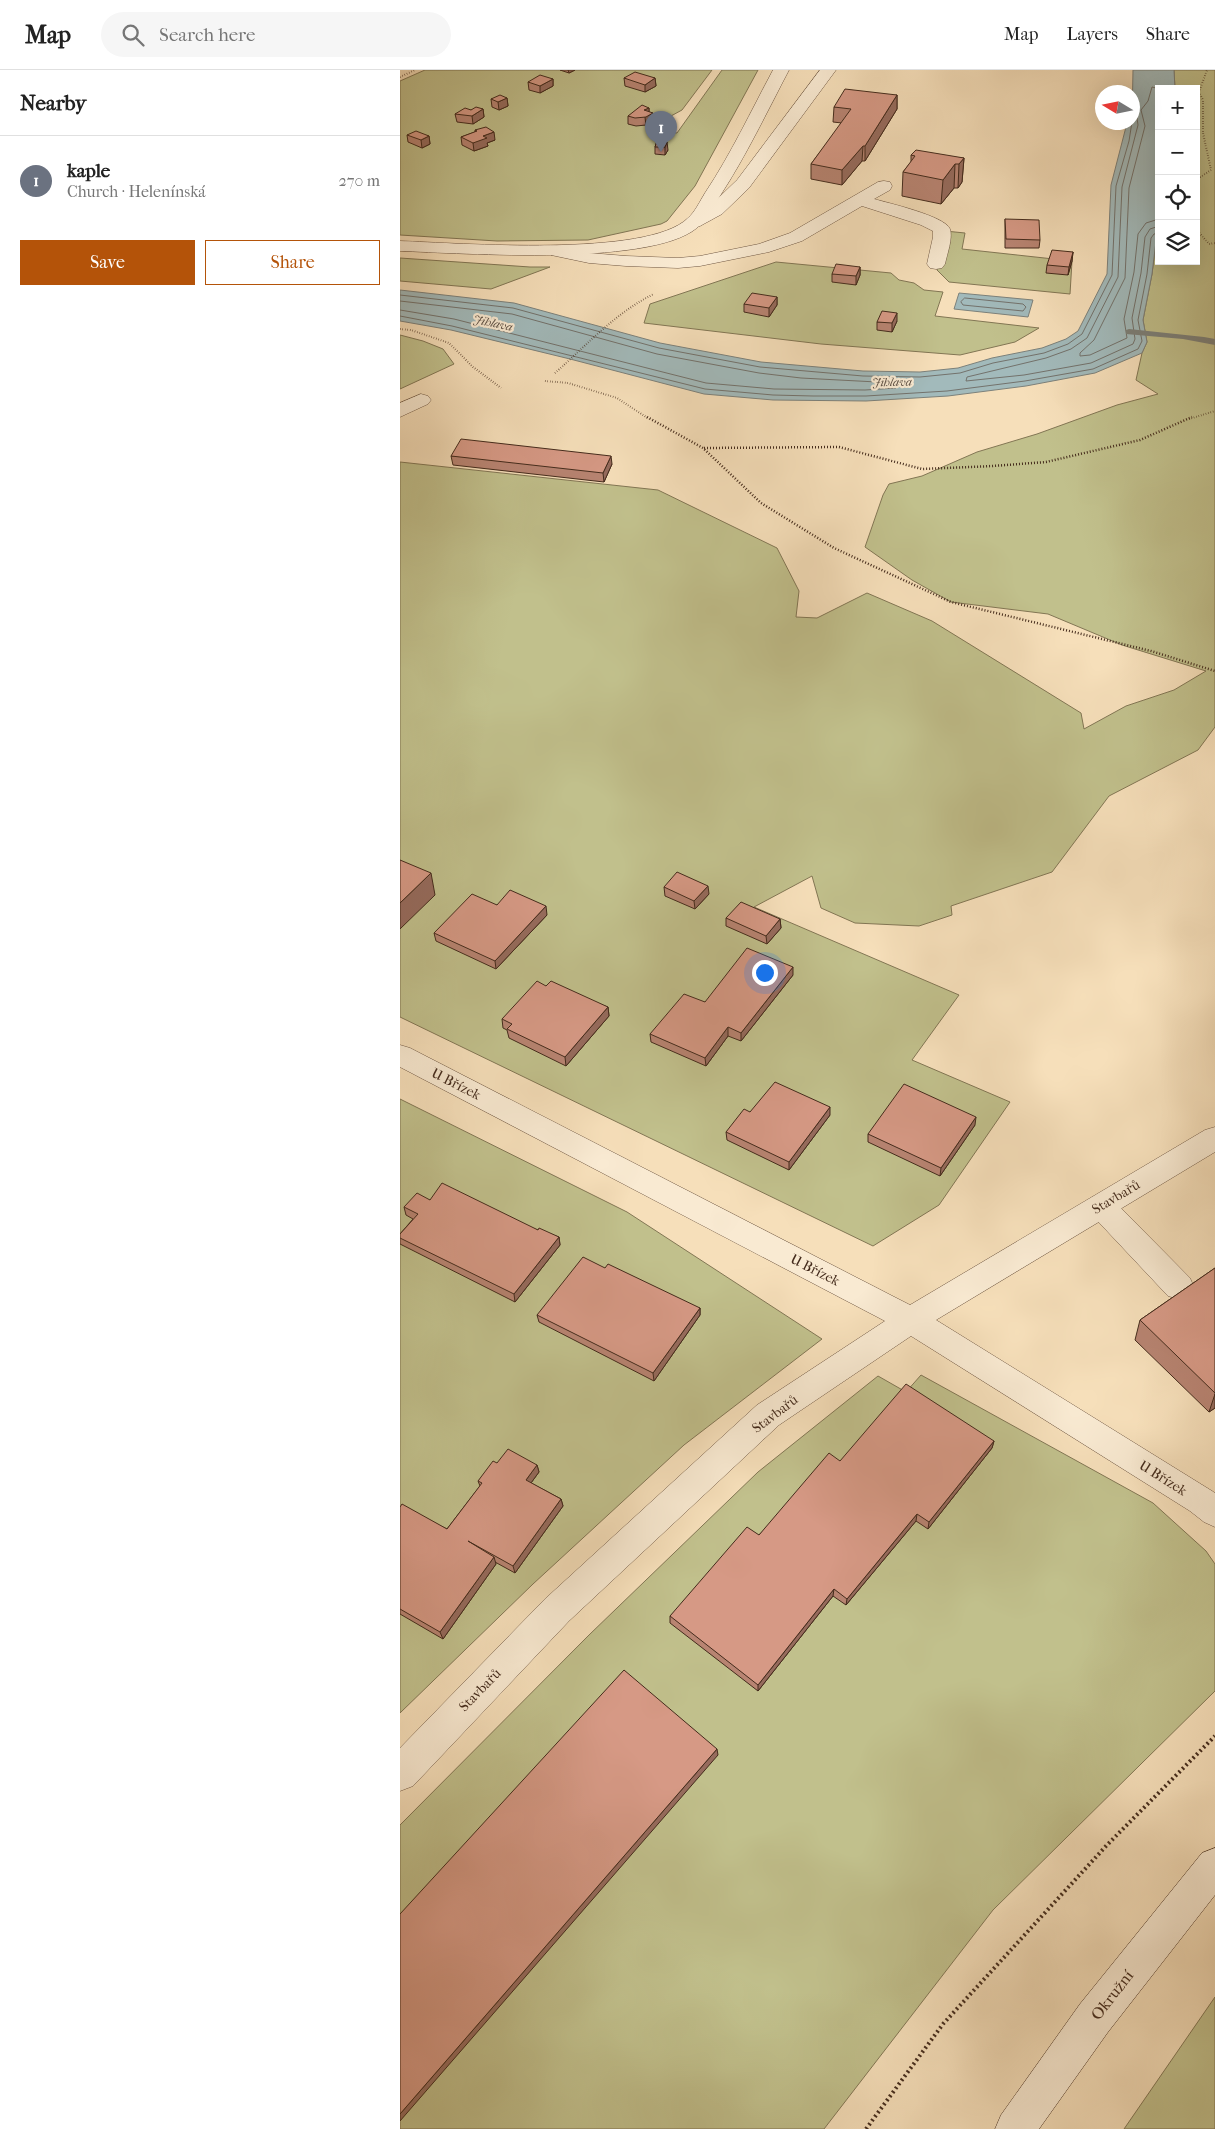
<!DOCTYPE html>
<meta charset="utf-8">
<style>
:root{--surface:#fff;--page:#f6f6f6;--text:#222;--muted:#767676;--line:#e0e0e0;--accent:#b45309}
body{margin:0;font-family:"IM FELL French Canon",serif;background:var(--page);color:var(--text)}
.controls{position:absolute;right:15px;top:15px;display:grid;overflow:hidden;border-radius:0px;box-shadow:0 5px 20px #0002}
.controls button{width:45px;height:45px;display:grid;place-items:center;padding:0;border:0;border-bottom:1px solid var(--line);background:var(--surface);color:var(--text);font:25px sans-serif}
.compass{position:absolute;left:695px;top:15px;width:45px;height:45px;border-radius:50%;background:var(--surface);box-shadow:0 5px 20px #0002;rotate:280deg}
.you{position:absolute;left:364px;top:902px;width:18px;height:18px;margin:-12px;border:4px solid #fff;border-radius:50%;background:#1a73e8;box-shadow:0 0 0 8px #1a73e833}
.badge{display:grid;place-items:center;width:32px;height:32px;border-radius:50%;background:var(--accent);color:#fff;font-size:16px;font-weight:700}
.pin{position:absolute;translate:-50% -41px;filter:drop-shadow(0 1px 2px #0008)}
.pin::after{content:'';position:absolute;top:26px;width:18px;height:15px;background:inherit;clip-path:polygon(0 0,100% 0,50% 100%)}
.list{margin:0;padding:0;list-style:none}
h2{display:flex;justify-content:space-between;align-items:center;height:65px;margin:0;padding:0 20px;font-size:21px}
h2 small{font-size:16px;font-weight:400;color:var(--muted)}
.list li{display:grid;grid-template-columns:32px 1fr auto;gap:15px;align-items:center;box-sizing:border-box;height:90px;padding:0 20px;border-top:1px solid var(--line)}
.list b{display:block;font-size:19px;white-space:nowrap}
.list p{margin:0;font-size:16px;white-space:nowrap;color:var(--muted)}
.list em{font-size:16px;font-style:normal;color:var(--muted)}
.actions{display:flex;gap:10px;padding:15px 20px}
.actions a{flex:1;padding:11px 0;border:1px solid var(--accent);border-radius:0px;text-align:center;font-size:18px;color:var(--accent)}
.actions .main{background:var(--accent);color:#fff}
.icon{flex:none;width:28px;height:28px;fill:none;stroke:currentColor;stroke-width:2;stroke-linecap:round;stroke-linejoin:round}
.map{position:relative;flex:none;width:815px;height:2059px;overflow:hidden}
header{display:flex;align-items:center;gap:30px;box-sizing:border-box;height:70px;padding:0 25px;background:var(--surface);border-bottom:1px solid var(--line)}
header strong{font-size:24px}
nav{display:flex;gap:28px;margin-inline-start:auto;font-size:18px}
.search{width:350px;height:45px;background:var(--page);display:flex;align-items:center;gap:12px;box-sizing:border-box;padding:0 18px;border-radius:28px;color:var(--muted);font-size:19px}
main{display:flex}
aside{flex:1;background:var(--surface)}
.map>svg:first-child{display:block}
.green{fill:#c1c08c;stroke:#827654}
.water{fill:#a2babb;stroke:#7c817b}
.lines{fill:none;stroke-linecap:round;stroke-linejoin:round}
.shore{stroke:#73726c;stroke-width:1}
.stream{fill:#7c817b;fill-rule:evenodd}
.lane-casing{stroke:#705844;stroke-width:1}
.street-casing{stroke:#705844;stroke-width:1}
.secondary-casing{stroke:#442b1c;stroke-width:1}
.path-far2{stroke:#442b1c;stroke-width:2;stroke-dasharray:0.5 2;stroke-linecap:butt}
.path-far1{stroke:#442b1c;stroke-width:2.5;stroke-dasharray:1 2;stroke-linecap:butt}
.path{stroke:#442b1c;stroke-width:4;stroke-dasharray:2 3;stroke-linecap:butt}
.lane{fill:#f9ead2;fill-rule:evenodd}
.street{fill:#f9ead2;fill-rule:evenodd}
.secondary{fill:#f9ead2;fill-rule:evenodd}
.wall{fill:#b88472;stroke:#442b1c}
.shaded-wall{fill:#966b5d;stroke:#442b1c}
.building{fill:#d69985;stroke:#442b1c}
.labels{text-anchor:middle;dominant-baseline:central;stroke-width:4.5;stroke-linejoin:round;paint-order:stroke}
.far-water-label{font-size:12px;font-style:italic;fill:#5c4f44;stroke:#f9ead2}
.street-label{font-size:14px;fill:#442b1c;stroke:#f9ead2}
.near-street-label{font-size:16px;fill:#442b1c;stroke:#f9ead2}
</style>
<header>
<strong>Map</strong>
<div class="search"><svg class="icon" aria-label="search" viewBox="0 0 24 24"><circle cx="10" cy="10" r="6"/><path d="M15 15l6 6"/></svg>Search here</div>
<nav><a>Map</a><a>Layers</a><a>Share</a></nav>
</header>
<main>
<aside>
<h2>Nearby<small></small></h2>
<ul class="list">
<li><span class="badge" style="background:#6b7280">1</span><div><b>kaple</b><p>Church · Helenínská</p></div><em>270 m</em></li>
</ul>
<div class="actions"><a class="main">Save</a><a>Share</a></div>
</aside>
<div class="map">
<svg width="815" height="2059" viewBox="0 0 815 2059">
<rect width="100%" height="100%" fill="#f6dfba"/>
<filter id="stains"><feTurbulence type="fractalNoise" baseFrequency=".004" numOctaves="4"/><feColorMatrix values="0 0 0 0 .2 0 0 0 0 .09 0 0 0 0 .02 0 0 0 .5 -.17"/></filter>
<radialGradient id="worn" r=".72"><stop offset=".6" stop-color="#630" stop-opacity="0"/><stop offset="1" stop-color="#630" stop-opacity=".3"/></radialGradient>
<!-- green -->
<path class="green" d="M25,0H312L282,40L247,59L277,63L322,0H358L295,116L267,151L261,154L188,170L97,171L0,165V11Z
M774,0H815V657L798,680L709,726L652,802L551,836L552,845L519,856L455,853L421,838L412,806L354,837L559,925L512,990L610,1032L539,1135L473,1176L0,947V392L258,420L377,478L399,521L396,547L417,548L467,523L532,551L681,643L684,659L726,636L774,620L806,601L722,575L648,544L551,532L512,510L465,477L483,425L489,414L522,406L577,382L637,364L717,335L758,324L736,310L742,283L747,272L743,250L752,204L759,147V191H796V19H775Z
M545,161L565,163L562,179L672,191L670,224L549,212L537,200Z
M0,188L130,197H150L91,219L0,211Z
M376,192L491,203L499,210L514,213L524,220L543,222L535,246L639,258L615,272L560,285L421,274L244,253L250,234Z
M0,265L23,271L43,279L54,294L0,319Z
M0,1029L227,1142L422,1269L284,1375L133,1514L0,1643Z
M521,1305L753,1433L806,1481L815,1494V1621L593,1840L424,2059H0V1755L189,1565L358,1402L478,1306L506,1322Z
M815,1927V2059H724Z"/>
<!-- water -->
<path class="water" d="M733,0H774L775,19H759V116L757,127L759,147L752,204L743,250L747,272L742,283L695,303L626,316L548,326L466,331L373,330L304,324L170,289L51,260L0,251V220L114,233L260,273L361,292L463,301L520,302L558,298L592,288L642,278L666,269L678,261L707,204L711,115L727,53L732,52Z
M559,223L633,230L628,247L554,239Z"/>
<g class="lines">
<!-- shore -->
<path class="shore" d="M759,28L756,18L752,17L748,31L741,40L745,56L729,118L725,208L694,270L680,283V286L690,285L727,268L724,249L734,202L738,164L746,153L759,149
M732,43L737,48L738,55L722,117L718,207L687,268L671,279L646,288L567,307L566,311L624,305L691,293L733,274L735,269L732,248L741,203L745,167L750,159L759,156
M0,225L113,238L259,278L360,297L463,306L520,307L560,303L593,293L644,283L668,274L682,264L712,205L716,116L729,71L732,52
M565,228L623,234L626,237L623,241L563,235L561,232Z
M0,231L112,244L257,284L359,303L401,308L496,313L498,316L496,318L465,320L374,319L306,313L54,249L0,240
M0,246L52,256L305,319L373,325L413,326H466L547,321L625,311L693,299L738,279L742,271L738,250L747,204L751,168L754,164L759,163"/>
<!-- stream -->
<path class="stream" d="M729,259L804,267L815,269V275L783,269L726,264V260Z"/>
<defs>
<path id="lane" d="M420,0H436L349,118L322,144L300,156L294,157L288,156L285,152L288,148L310,136L337,110Z
M484,111L490,112L492,116L490,120L474,129C488,133 545,146 550,159C553,169 547,184 545,194L542,198L536,199L530,198L527,194L533,167V161L521,155L462,136L402,171L369,182L300,196L278,198L226,196L189,193L151,185L148,181L151,177L157,176L189,183L226,186L278,188L300,186L359,174L390,163L478,112Z
M701,1124L711,1128L790,1208L794,1217L790,1226L779,1229L768,1226L691,1144L687,1136L691,1128Z"/>
<path id="street" d="M373,0H389C367,42 346,86 320,126C314,135 308,146 301,154C262,198 60,183 0,181V171C58,173 248,188 288,148C295,142 300,131 305,123C331,84 351,41 373,0Z
M21,324L28,326L31,330L28,334L0,347V333Z
M0,975L10,978L510,1235L805,1060L815,1057V1082L536,1250L812,1421L815,1423V1457L804,1452L790,1441L511,1266L379,1355L169,1551L13,1716L0,1721V1678L145,1529L357,1335L485,1251L0,997Z"/>
<path id="secondary" d="M815,1778V1825L708,1962L639,2059H595L601,2045L680,1934L802,1783Z"/>
</defs>
<!-- lane casing -->
<use href="#lane" class="lane-casing"/>
<!-- street casing -->
<use href="#street" class="street-casing"/>
<!-- secondary casing -->
<use href="#secondary" class="secondary-casing"/>
<!-- path-far2 -->
<path class="path-far2" d="M0,7L15,0
M796,110L811,100L803,63V30L799,22L807,0
M796,159L809,174L815,173
M0,259L11,260L49,273L73,297L101,318
M155,303C187,275 216,242 254,224
M145,311L168,313L217,328L249,349
M789,349L815,341"/>
<!-- path-far1 -->
<path class="path-far1" d="M247,347L303,378L361,433L434,478L551,532L751,581L815,601
M304,378L439,377L522,399L593,396L646,392L740,370L792,347"/>
<!-- path -->
<path class="path" d="M466,2059L543,1954L707,1775L815,1666"/>
<!-- lane -->
<use href="#lane" class="lane"/>
<!-- street -->
<use href="#street" class="street"/>
<!-- secondary -->
<use href="#secondary" class="secondary"/>
</g>
<!-- wall -->
<path class="wall" d="M160,0H175L169,3Z
M224,8H255L256,16L245,22L225,16Z
M153,9V16L140,23L129,20L128,12Z
M497,25V39L465,91H462L442,115L411,109V94L442,53L433,52L434,37Z
M107,28L108,36L99,40L92,37L91,29Z
M249,38V42L253,51L246,55L236,56L228,54V46Z
M83,39L84,47L73,54L57,52L55,44L71,40Z
M75,60L95,70L87,73L88,76L74,81L62,75L61,67L75,62Z
M7,65L29,66L30,74L22,78L8,72Z
M257,71L268,80L265,85L255,84V77Z
M511,85L564,88L562,112L558,118H554L541,134L502,126L503,102L511,92Z
M605,149L640,170L639,178H605Z
M673,182L672,191L668,205L646,203L647,195Z
M460,197V205L456,215L432,212V204Z
M377,227V235L369,247L344,242V234Z
M497,251L492,262L477,260V252Z
M51,386L212,394L204,412L53,395Z
M264,817L309,824L295,839L265,826Z
M97,835L147,845L96,899L36,871L34,863Z
M326,848L380,849L381,858L367,874L326,856Z
M393,905L341,971L328,966L306,996L251,972L250,964L305,932Z
M146,916L208,937L209,946L166,996L109,968L107,960L103,958L102,949Z
M350,1042L430,1045L389,1100L327,1070L326,1062Z
M575,1055L540,1106L468,1072V1064Z
M30,1130L138,1160L159,1167L160,1175L115,1232L0,1174V1164L13,1149L6,1145L4,1137Z
M815,1198V1338L809,1342L735,1270L740,1250Z
M300,1238V1245L254,1311L139,1252L137,1245Z
M594,1371L592,1378L528,1459L516,1451L446,1535L433,1526L358,1621L270,1553V1546L440,1391Z
M97,1393L137,1395L139,1402L131,1413L161,1429L163,1436L115,1503L95,1492L96,1494L43,1569L0,1544V1437L47,1459L80,1416L78,1411Z"/>
<!-- shaded-wall -->
<path class="shaded-wall" d="M168,0H175L169,3Z
M255,8L256,16L245,22V15Z
M153,9V16L140,23V16Z
M497,25V39L465,91V76Z
M107,28L108,36L99,40L98,32Z
M249,38V45L253,43V51L246,55L244,40Z
M83,39L84,47L73,54L72,46Z
M94,62L95,70L87,73L88,76L74,81L73,73L83,66Z
M29,66L30,74L22,78L21,70Z
M267,72L268,80L265,85V77Z
M463,76L462,91L442,115V100Z
M564,88L562,112L558,118L559,94Z
M555,94L554,118L541,134L543,110Z
M673,182L672,191L668,205L669,197Z
M460,197V205L456,215V206Z
M377,227V235L369,247V238Z
M497,243V251L492,262V253Z
M211,386L212,394L204,412L203,403Z
M31,803L35,825L0,859V833Z
M308,816L309,824L295,839L294,831Z
M146,836L147,845L96,899L95,891Z
M380,849L381,858L367,874L366,866Z
M393,897V905L341,971V963Z
M208,937L209,946L166,996L165,987Z
M328,957V966L306,996L305,988Z
M430,1037V1045L389,1100V1092Z
M576,1047L575,1055L540,1106L541,1098Z
M159,1167L160,1175L115,1232L114,1224Z
M300,1238V1245L254,1311L253,1303Z
M815,1324V1338L809,1342Z
M594,1371L592,1378L528,1459L529,1452Z
M137,1395L139,1402L128,1417L126,1410Z
M161,1429L163,1436L115,1503L113,1496Z
M517,1444L516,1451L446,1535L447,1529Z
M94,1487L96,1494L43,1569L40,1562Z
M434,1519L433,1526L358,1621V1615Z
M317,1679L318,1685L0,2051V2044Z"/>
<!-- building -->
<path class="building" d="M235,2L255,8L245,15L224,8Z
M140,5L153,9L140,16L128,12Z
M445,19L497,25L465,76H463L442,100L411,94L451,39L434,37Z
M100,25L107,28L98,32L91,29Z
M242,35L249,38L244,40L253,43L246,47L235,48L228,46Z
M76,37L83,39L72,46L55,44L65,38L71,40Z
M86,57L94,62L83,66L87,68L73,73L61,67L77,61L75,60Z
M16,61L29,66L21,70L7,65Z
M257,71L267,72L265,77H255Z
M516,80L564,88L559,94H555L543,110L503,102L515,86L511,85Z
M605,149L639,150L640,170L606,169Z
M652,180L673,182L669,197L647,195Z
M436,194L460,197L456,206L432,204Z
M352,223L377,227L369,238L344,234Z
M482,241L497,243L492,253L477,252Z
M61,369L211,386L203,403L51,386Z
M0,790L31,803L0,833Z
M277,802L308,816L294,831L264,817Z
M110,820L146,836L95,891L34,863L72,824L97,835Z
M341,832L380,849L366,866L326,848Z
M347,878L393,897L341,963L328,957L305,988L250,964L284,924L305,932Z
M137,911L146,916L151,911L208,937L165,987L107,959L112,954L102,949Z
M375,1012L430,1037L389,1092L326,1062L344,1039L350,1042Z
M504,1014L576,1047L541,1098L468,1064Z
M42,1113L138,1160L139,1158L159,1167L114,1224L0,1168V1164L18,1144L4,1137L17,1123L30,1130Z
M183,1187L205,1198L208,1194L300,1238L253,1303L137,1245Z
M815,1198V1323L740,1250Z
M506,1314L594,1371L529,1452L517,1444L447,1529L434,1519L358,1615L270,1546L347,1457L359,1465L429,1383L440,1391Z
M108,1379L137,1395L126,1410L161,1429L113,1496L68,1471L94,1487L40,1562L0,1539V1437L2,1434L47,1459L82,1413L78,1411L93,1391L97,1393Z
M224,1600L317,1679L0,2044V1844Z"/>
<g class="labels">
<!-- far-water labels -->
<g class="far-water-label">
<text transform="translate(93 253) rotate(12)">Jihlava</text>
<text transform="translate(492 312) rotate(-1)">Jihlava</text>
</g>
<!-- street labels -->
<g class="street-label">
<text transform="translate(56 1014) rotate(27)">U Břízek</text>
<text transform="translate(716 1127) rotate(-31)">Stavbařů</text>
<text transform="translate(415 1200) rotate(27)">U Břízek</text>
<text transform="translate(375 1344) rotate(-37)">Stavbařů</text>
<text transform="translate(763 1408) rotate(32)">U Břízek</text>
<text transform="translate(80 1620) rotate(-46)">Stavbařů</text>
</g>
<!-- near-street labels -->
<g class="near-street-label">
<text transform="translate(712 1925) rotate(-52)">Okružní</text>
</g>
</g>
<rect width="100%" height="100%" filter="url(#stains)"/>
<rect width="100%" height="100%" fill="url(#worn)"/>
</svg>
<div class="controls">
<button>+</button>
<button>−</button>
<button><svg class="icon" aria-label="locate" viewBox="0 0 24 24"><circle cx="12" cy="12" r="6"/><path d="M12 2v4M12 18v4M2 12h4M18 12h4"/></svg></button>
<button><svg class="icon" aria-label="layers" viewBox="0 0 24 24"><path d="M12 4l9 5-9 5-9-5zM3 14l9 5 9-5"/></svg></button>
</div>
<svg class="compass" viewBox="-18 -18 36 36"><path d="M0-13l5 13h-10z" fill="#e53935"/><path d="M0 13l5-13h-10z" fill="#767676"/></svg>
<div class="you"></div>
<div class="pin badge" style="left:261px;top:82px;background:#6b7280">1</div>
</div>
</main>
